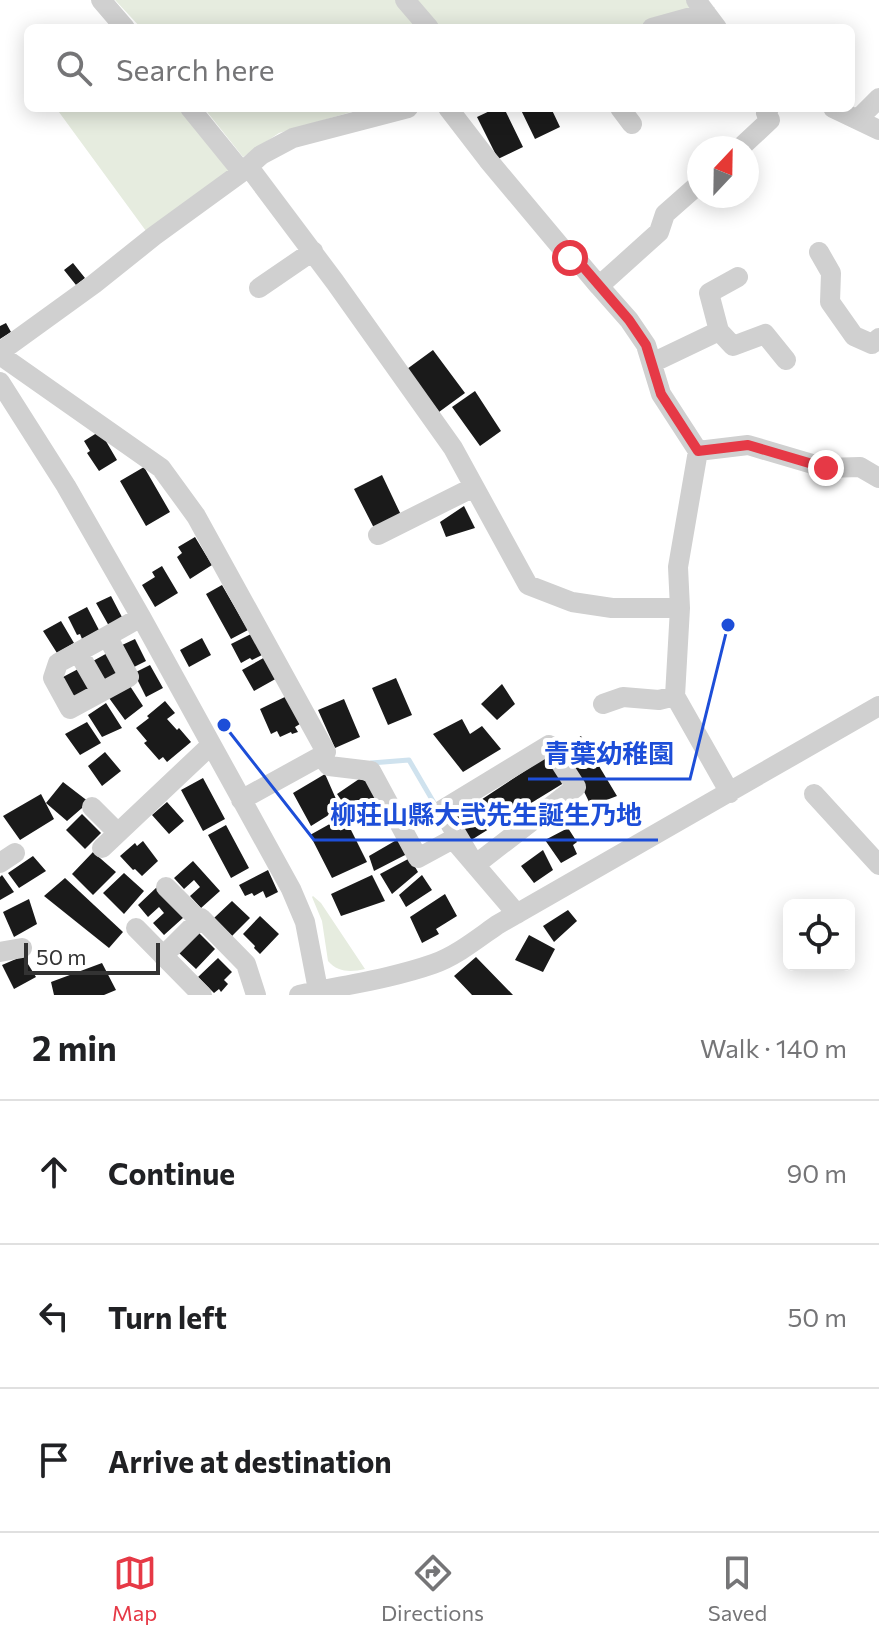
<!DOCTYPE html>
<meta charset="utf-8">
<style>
:root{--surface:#fff;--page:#f6f6f6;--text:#202124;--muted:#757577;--line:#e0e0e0;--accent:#e63946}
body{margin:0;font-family:Commissioner,"Noto Sans JP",sans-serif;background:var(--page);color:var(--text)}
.controls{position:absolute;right:24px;bottom:24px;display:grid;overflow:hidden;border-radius:12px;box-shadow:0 4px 20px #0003}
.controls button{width:72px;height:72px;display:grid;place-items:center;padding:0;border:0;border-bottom:2px solid var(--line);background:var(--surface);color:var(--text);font:40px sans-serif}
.compass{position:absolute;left:687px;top:136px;width:72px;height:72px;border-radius:50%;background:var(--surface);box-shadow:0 4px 20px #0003;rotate:22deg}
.scale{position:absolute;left:24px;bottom:20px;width:136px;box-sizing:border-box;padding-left:8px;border:4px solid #333;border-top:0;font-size:22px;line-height:28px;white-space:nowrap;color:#333;-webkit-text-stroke:6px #fff;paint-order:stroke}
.stop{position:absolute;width:24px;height:24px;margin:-18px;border:6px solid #e63946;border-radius:50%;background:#fff}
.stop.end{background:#e63946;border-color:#fff;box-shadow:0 2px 8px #0008}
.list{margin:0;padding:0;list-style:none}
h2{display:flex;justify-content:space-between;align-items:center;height:104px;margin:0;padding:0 32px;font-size:34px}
h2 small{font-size:26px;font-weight:400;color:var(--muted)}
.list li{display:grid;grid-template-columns:52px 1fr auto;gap:24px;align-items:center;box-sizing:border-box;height:144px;padding:0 32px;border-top:2px solid var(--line)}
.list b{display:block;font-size:30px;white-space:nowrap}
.list em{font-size:26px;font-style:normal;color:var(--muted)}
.icon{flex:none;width:44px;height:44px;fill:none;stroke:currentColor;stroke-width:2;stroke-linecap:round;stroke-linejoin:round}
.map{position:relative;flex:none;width:879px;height:995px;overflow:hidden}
.search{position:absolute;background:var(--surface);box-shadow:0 4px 20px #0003;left:24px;right:24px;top:24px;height:88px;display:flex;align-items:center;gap:20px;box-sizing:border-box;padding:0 28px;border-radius:12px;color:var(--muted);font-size:30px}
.sheet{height:536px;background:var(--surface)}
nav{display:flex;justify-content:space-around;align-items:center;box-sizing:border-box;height:112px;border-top:2px solid var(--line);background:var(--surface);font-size:22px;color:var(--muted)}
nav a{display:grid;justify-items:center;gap:4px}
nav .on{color:var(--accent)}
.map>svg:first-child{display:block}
.green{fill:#e6ecdf}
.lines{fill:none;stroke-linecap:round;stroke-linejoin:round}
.stream{stroke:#cfe2ee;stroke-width:5}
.building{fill:#1a1a1a}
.minor{stroke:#d0d0d0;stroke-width:20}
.route{stroke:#e63946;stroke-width:10}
.leader{fill:none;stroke:#1d4ed8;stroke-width:3}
.callout-dot{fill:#1d4ed8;stroke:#fff;stroke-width:3}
.callout-label{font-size:26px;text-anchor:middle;font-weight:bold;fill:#1d4ed8;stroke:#fff;stroke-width:8;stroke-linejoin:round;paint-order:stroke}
</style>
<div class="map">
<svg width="879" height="995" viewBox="0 0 879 995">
<rect width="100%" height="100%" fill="#fff"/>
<!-- green -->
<path class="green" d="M115,0H397L422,28H141Z
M408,0H693L700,11L640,28H431Z
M56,108H179L232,170L146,231Z
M204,108H365L279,133L243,157Z
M313,896L321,903L365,969C352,972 338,973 328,961L322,921L312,897Z"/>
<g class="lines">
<!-- stream -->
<path class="stream" d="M371,763L409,760L437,808"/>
</g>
<!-- building -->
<path class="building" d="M496,108H504L523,147L498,159L477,117Z
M520,108H551L560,127L535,139Z
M73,263L85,278L76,285L64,270Z
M6,323L11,332L0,339V326Z
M433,350L465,393L439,412L407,369Z
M475,391L501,431L480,446L452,407Z
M100,431L117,460L99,471L87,453L90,451L84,441Z
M144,467L170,512L146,526L120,481Z
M382,475L402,517L374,528L354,489Z
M464,506L475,528L446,537L440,522Z
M195,537L212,565L190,579L177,557L182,553L178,547Z
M162,566L178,593L155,607L142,585L155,577L152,572Z
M222,585L248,630L231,639L206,594Z
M111,596L123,619L109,626L96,603Z
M87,607L99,630L82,639L80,634L77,635L68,617Z
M61,621L74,643L57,653L43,631Z
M255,632L266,653L252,660L250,658L241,663L231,644Z
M202,638L211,655L189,667L180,650Z
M135,639L146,661L132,668L120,646Z
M111,651L123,675L104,685L93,661Z
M267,656L279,677L254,691L242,670Z
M150,665L163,688L146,697L134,673Z
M80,668L92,690L74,701L63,677Z
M396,678L412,715L388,725L372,688Z
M502,684L515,704L497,720L481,704Z
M130,686L143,706L125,720L109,698Z
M289,695L300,724L295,727L298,732L292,734L291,732L280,737L277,731L271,734L260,709Z
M344,699L360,737L335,748L318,710Z
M165,701L175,713L167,719L177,730L179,728L191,742L167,762L163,757L159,760L144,743L147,741L136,728L149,718L147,716Z
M106,703L122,728L102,737L88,715Z
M462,719L470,734L482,726L501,749L463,772L433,734Z
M87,722L101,743L80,755L65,734Z
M581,736L617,796L591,806L563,748Z
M105,752L121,771L102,786L88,766Z
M552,753L567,781L468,842L452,819Z
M325,774L340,808L311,826L293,793Z
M362,777L364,781L368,779L387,813L364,826L353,806L346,807L337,794Z
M203,778L225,819L203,831L181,790Z
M63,782L89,802L67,821L46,803Z
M41,794L54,819L20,840L3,816Z
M167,802L184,821L169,834L152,815Z
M82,814L101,833L85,849L66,830Z
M344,816L367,862L332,878L310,835Z
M226,825L249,868L231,878L208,835Z
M568,828L577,842L573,845L577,854L561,863L545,840Z
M400,838L409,853L374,871L369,856Z
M143,841L158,861L142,876L135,869L133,870L120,856L135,843L137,846Z
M543,850L553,870L534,883L521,866Z
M93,852L116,872L93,895L72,874Z
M33,856L46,871L19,888L8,873Z
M410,858L418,872L392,894L380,874Z
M193,861L220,891L201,908L190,896L200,887L194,880L184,889L174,878Z
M268,870L278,892L266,898L263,891L254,896L252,893L245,896L239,885Z
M124,873L144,891L124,914L103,893Z
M2,875L14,892L0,900V877Z
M372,875L385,901L341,916L331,894Z
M422,875L432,890L406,907L399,895Z
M65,878L123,932L109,948L44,896Z
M157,887L184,917L164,935L153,923L164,913L159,907L148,917L138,905Z
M445,894L457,916L436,929L439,934L422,943L410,917Z
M29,899L37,924L14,937L3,912Z
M232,901L250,918L232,936L214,918Z
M568,910L577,921L554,942L543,926Z
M260,916L279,934L260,954L254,948L255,946L243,934Z
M198,932L215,949L196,969L178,952Z
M529,935L555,949L543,972L515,960Z
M23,956L36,977L14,989L2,965Z
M476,957L513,995H472L454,976Z
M218,958L232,972L224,980L228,984L221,992L219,989L214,993L198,977Z
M102,963L116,990L104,995H54L51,982Z"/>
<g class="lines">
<!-- minor -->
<path class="minor" d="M101,0L125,28
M405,0L429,28
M696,0L717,28
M652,28L706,13
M190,108L242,172
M448,108L488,160L570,258L573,255L599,286
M620,108L632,124
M833,108L879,130
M858,119L879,98
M740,148L770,120L766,113L769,108
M248,166L335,282L453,448L528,585L572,602L612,608H680
M699,184L665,214L659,232L599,286L629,320L646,345L661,394L698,451L678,567L680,608L675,696L730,793
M819,252L831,273L830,302L854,336L872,344L879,338
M259,288L313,251
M719,331L733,346L765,334L786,360
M0,352L94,284L154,236L242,172L261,155L293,138L408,108
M0,355L161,468L196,516L326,752L321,756
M652,363L719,331L709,293L738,277
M0,382L66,486L141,617L291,889L305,922L319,995
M698,451L748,445L826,468L860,467L879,478
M378,535L474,487
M107,636L129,677L70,709L53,678L58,663C86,648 113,633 141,617
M78,652L101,692
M603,704L623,697L659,700L675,696
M549,745L576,787L475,865L442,810Z
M814,794L879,865
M241,800L321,756L329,766L371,771L418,858L453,839L517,914
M92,807L118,833
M102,848L211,745
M0,863L15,853
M166,887L199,920
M136,928L202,995
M0,952L22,948
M163,956L201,918L246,964L256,995
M299,995C344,985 390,979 433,964C456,956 477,939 497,925L879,706"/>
</g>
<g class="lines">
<!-- route -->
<path class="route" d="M570,258L573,255L629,320L646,345L661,394L698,451L748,445L826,468"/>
</g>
<!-- callouts -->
<path class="leader" d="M728 625L690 779H528M224 725L314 840H658"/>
<g class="callout-dot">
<circle cx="728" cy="625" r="8"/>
<circle cx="224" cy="725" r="8"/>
</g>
<g class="callout-label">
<text x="609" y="763">青葉幼稚園</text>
<text x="486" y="824">柳荘山縣大弐先生誕生乃地</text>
</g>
</svg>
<div class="controls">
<button><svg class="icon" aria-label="locate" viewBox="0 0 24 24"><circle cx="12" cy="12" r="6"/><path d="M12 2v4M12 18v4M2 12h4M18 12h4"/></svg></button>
</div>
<svg class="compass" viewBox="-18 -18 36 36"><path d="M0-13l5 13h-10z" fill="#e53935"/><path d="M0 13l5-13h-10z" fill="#757577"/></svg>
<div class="scale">50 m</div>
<div class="stop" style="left:570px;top:258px"></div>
<div class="stop end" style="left:826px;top:468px"></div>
<div class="search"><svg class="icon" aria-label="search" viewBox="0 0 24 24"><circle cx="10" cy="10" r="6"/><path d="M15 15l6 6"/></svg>Search here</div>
</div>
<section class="sheet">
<h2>2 min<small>Walk · 140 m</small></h2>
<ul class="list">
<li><svg class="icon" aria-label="ahead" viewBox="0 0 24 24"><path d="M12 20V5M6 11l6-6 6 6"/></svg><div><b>Continue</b></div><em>90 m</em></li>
<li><svg class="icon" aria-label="left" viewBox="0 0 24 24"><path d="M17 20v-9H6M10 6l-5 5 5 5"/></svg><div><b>Turn left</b></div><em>50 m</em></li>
<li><svg class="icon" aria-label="arrive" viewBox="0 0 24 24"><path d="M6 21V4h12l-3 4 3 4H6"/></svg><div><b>Arrive at destination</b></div></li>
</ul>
</section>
<nav>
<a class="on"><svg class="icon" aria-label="map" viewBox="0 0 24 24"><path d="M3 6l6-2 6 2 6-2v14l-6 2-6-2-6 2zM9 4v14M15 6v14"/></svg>Map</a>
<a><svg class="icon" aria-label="directions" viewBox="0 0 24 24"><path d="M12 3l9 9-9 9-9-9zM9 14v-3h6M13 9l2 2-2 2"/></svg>Directions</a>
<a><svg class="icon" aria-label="saved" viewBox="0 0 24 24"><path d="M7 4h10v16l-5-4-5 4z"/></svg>Saved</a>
</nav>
